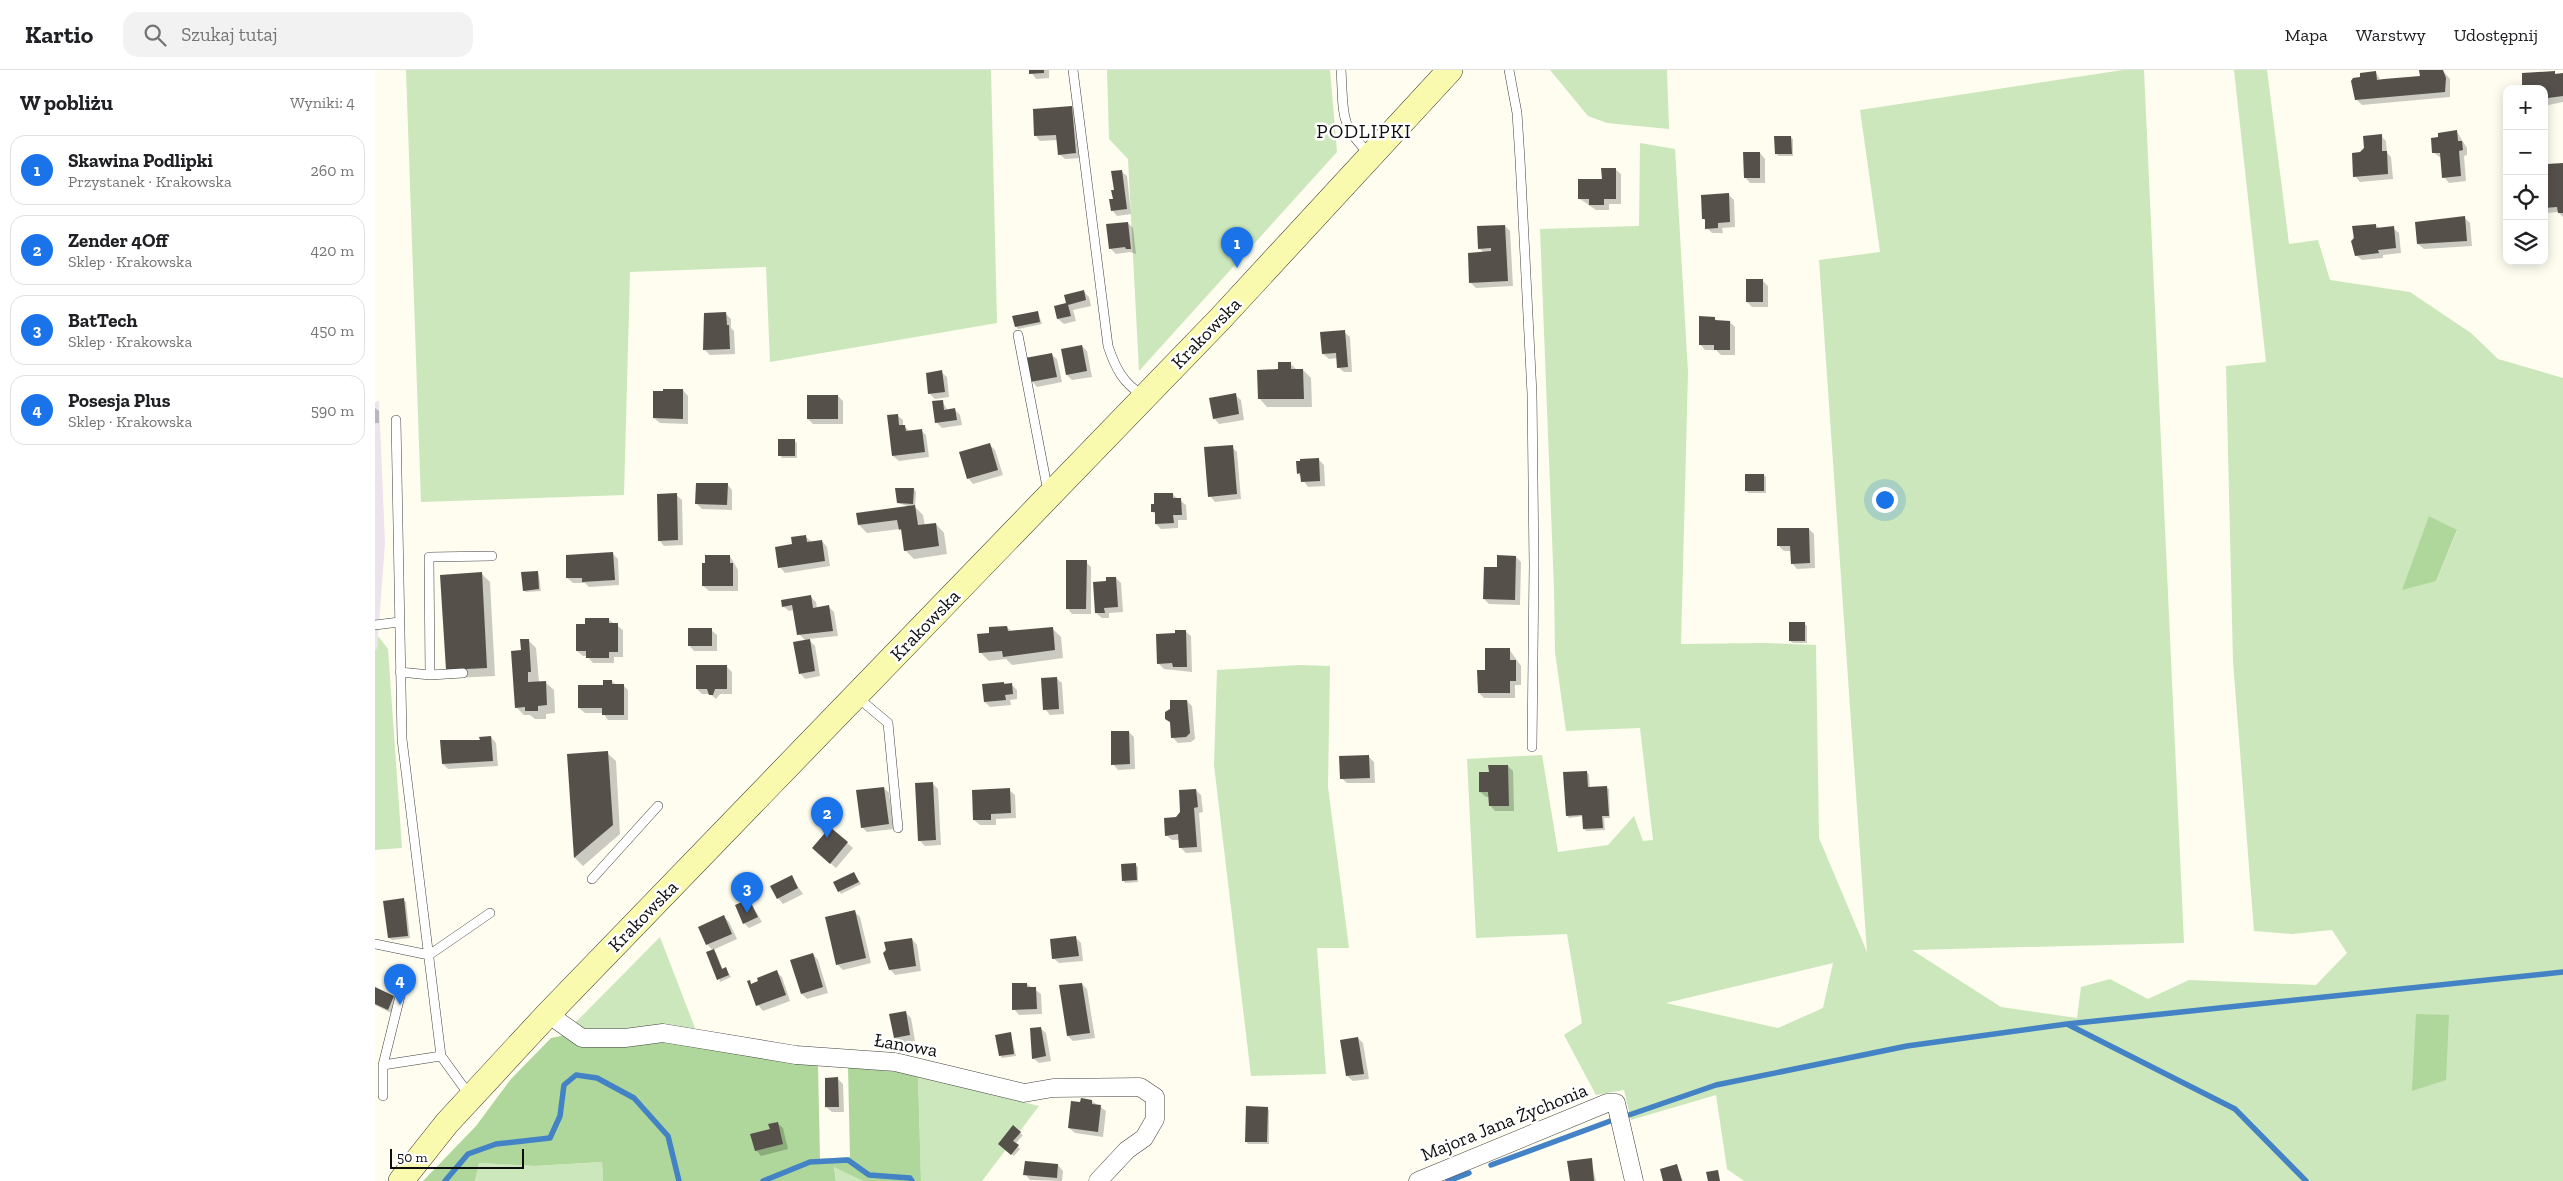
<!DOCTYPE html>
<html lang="pl">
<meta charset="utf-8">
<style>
:root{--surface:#fff;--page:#f2f2f2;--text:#202124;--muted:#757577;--line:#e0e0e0;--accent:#1a73e8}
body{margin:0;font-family:"Zilla Slab",serif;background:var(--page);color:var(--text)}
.controls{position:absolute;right:15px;top:15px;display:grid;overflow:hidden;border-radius:10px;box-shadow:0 2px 12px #0003}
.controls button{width:45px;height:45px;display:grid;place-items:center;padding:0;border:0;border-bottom:1px solid var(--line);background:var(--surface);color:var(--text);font:25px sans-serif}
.scale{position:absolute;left:15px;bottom:12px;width:134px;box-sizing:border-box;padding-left:5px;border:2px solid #0e0e0e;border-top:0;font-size:14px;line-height:18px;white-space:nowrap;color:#0e0e0e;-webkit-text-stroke:4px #fff;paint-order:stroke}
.you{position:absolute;left:1509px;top:429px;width:18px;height:18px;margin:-12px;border:4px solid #fff;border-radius:50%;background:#1a73e8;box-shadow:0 0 0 8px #1a73e833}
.badge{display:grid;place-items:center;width:32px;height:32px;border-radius:50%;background:var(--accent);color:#fff;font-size:16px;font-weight:700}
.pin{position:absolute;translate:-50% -41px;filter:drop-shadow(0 1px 2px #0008)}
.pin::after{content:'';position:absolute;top:26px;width:18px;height:15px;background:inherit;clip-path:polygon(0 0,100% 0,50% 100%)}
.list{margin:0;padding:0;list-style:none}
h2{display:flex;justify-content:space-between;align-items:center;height:65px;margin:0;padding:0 20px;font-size:21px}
h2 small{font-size:16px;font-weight:400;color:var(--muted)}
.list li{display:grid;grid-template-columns:32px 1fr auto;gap:15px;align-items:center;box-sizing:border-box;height:70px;margin:0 10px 10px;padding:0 10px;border:1px solid var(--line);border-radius:15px}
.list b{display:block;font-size:19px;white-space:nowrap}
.list p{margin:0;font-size:16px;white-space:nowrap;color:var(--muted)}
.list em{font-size:16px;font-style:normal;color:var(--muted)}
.icon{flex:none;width:28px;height:28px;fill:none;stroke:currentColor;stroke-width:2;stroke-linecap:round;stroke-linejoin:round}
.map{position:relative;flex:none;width:2188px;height:1111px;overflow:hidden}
header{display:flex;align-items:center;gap:30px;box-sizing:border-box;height:70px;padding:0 25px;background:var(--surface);border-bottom:1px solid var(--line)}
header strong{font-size:24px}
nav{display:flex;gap:28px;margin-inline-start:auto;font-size:18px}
.search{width:350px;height:45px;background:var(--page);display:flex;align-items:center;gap:12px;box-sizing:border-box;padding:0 18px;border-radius:15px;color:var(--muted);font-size:19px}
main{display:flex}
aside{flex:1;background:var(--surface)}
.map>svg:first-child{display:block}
.industrial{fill:#ece3ec}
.green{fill:#cce7bb;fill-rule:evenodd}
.forest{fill:#afd79b}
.shadow{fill:#0003}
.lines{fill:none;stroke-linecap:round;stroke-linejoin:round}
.stream{stroke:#4282c5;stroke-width:5.5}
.building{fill:#56504b}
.service-casing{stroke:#414141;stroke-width:10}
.minor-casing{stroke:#414141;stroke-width:19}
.secondary-casing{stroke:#303030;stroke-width:26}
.service{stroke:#fff;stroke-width:9}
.minor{stroke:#fff;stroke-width:18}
.secondary{stroke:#fafaae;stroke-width:25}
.labels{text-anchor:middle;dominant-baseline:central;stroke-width:5;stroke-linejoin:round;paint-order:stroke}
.street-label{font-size:19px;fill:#0e0e0e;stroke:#fff}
.neighbourhood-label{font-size:20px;letter-spacing:1px;fill:#0e0e0e;stroke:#fff}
</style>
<header>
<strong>Kartio</strong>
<div class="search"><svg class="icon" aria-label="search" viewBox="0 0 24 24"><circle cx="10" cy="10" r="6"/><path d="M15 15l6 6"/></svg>Szukaj tutaj</div>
<nav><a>Mapa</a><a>Warstwy</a><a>Udostępnij</a></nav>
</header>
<main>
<aside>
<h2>W pobliżu<small>Wyniki: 4</small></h2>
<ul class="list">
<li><span class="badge">1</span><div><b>Skawina Podlipki</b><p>Przystanek · Krakowska</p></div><em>260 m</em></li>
<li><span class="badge">2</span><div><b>Zender 4Off</b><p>Sklep · Krakowska</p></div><em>420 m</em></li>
<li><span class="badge">3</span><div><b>BatTech</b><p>Sklep · Krakowska</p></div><em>450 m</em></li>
<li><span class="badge">4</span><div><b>Posesja Plus</b><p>Sklep · Krakowska</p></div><em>590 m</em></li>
</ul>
</aside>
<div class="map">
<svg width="2188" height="1111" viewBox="0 0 2188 1111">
<rect width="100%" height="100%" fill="#fefdf0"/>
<!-- industrial -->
<path class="industrial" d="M4,331L10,473L2,579L0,580V332Z"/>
<!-- green -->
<path class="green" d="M31,0H616L622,253L395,292L391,197L255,202L249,425L46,432Z
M732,0H955L962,82L764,301L753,89L734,69Z
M1175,0H1292L1294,59L1232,53L1213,46Z
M1748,0H1769L1809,873L1537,880L1626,937L1702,948L1706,917L1735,909L1773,929L1814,910L1941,915L1972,883L1957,860L1917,864L1879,861L1858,591L1851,296L1891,292L1859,0H1892L1914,174L1943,170L1955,210L2035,222L2096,263L2123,289L2188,308V1111H1369L1352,1099L1341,1025L1256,1050L1249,1020L1221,1025L1189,965L1207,953L1192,864L1101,868L1092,689L1167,685L1183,782L1233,775L1259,746L1268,771L1278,770L1265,658L1191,661L1180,582L1179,519L1165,159L1264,156L1265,73L1300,79L1313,302L1306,574L1390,573L1441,575L1444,768L1492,882L1444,190L1505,182L1485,40ZM2054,446L2082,461L2061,511ZM1458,893L1448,938L1403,958L1291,933Z
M3,566L13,579L27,778L0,780V580L2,579Z
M924,595L955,596L953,717L974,878H942L951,1004L876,1006L839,695L842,600Z
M285,867L320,958C305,958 291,956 277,957C253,959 220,969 200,953Z
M543,1004L664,1036L607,1111H546Z
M227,1092L228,1111H100L104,1093L160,1096Z
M459,1096L488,1111H461Z"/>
<!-- forest -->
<path class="forest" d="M2054,446L2082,460L2061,511L2027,520Z
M2041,944L2074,945L2071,1010L2037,1021Z
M190,965L290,967L443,995L445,1089L475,1087L473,997L543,1004L546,1111H488L459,1097L461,1111H228L227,1092L160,1096L104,1093L100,1111H48L101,1056L136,1009L176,968Z"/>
<!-- shadow -->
<path class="shadow" d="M655,0H674V8L661,9Z
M2046,0L2068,1L2075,9V27L1987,35L1981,29L2001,3L2006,11L2046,7Z
M2179,2L2182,5H2188V32L2169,36V19Z
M697,37L702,42L706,88L690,89L684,84L683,70L665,71L660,65Z
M2082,62L2092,78V85L2089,86L2091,111L2074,113L2069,107L2066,88L2059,83Z
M2006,66L2011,71L2012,83L2016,87L2018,109L1985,112L1980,106L1986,84Z
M1415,67L1418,69V86H1404L1401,84Z
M1385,83L1390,89V113H1375L1370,107Z
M2188,94V147L2183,142L2172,143L2169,140V119L2174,118Z
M1240,99L1246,104V134H1234V140H1221L1205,129Z
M746,101L752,106L756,144L742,146L737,140Z
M1353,124L1359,130L1360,157L1347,158L1348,163H1337L1332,158L1331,152L1328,148Z
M2089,147L2095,153L2097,176L2049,179L2043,174Z
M753,153L758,158L761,184L755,182L741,184L735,178Z
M2001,155L2005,159L2018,158L2024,163L2026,183L2008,185V188L1987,190L1981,185L1978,174L1979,157Z
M1130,156L1135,161L1138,216L1101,218L1096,213L1109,183L1104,178Z
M1387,210L1393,216V237H1377L1372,232Z
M708,221L714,227L716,236L698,240L701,251L689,254L683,249L681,237L692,234Z
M663,242L667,254L643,259L641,256Z
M351,244L356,249V258L359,261L360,284L335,285L329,279Z
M1339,248L1343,252H1355L1360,257V285H1346L1341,280H1330L1325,274Z
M969,262L975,267L977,302H969L963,297V288L954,289L948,284Z
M707,276L712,281L717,307L697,310L692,305Z
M676,284L682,289L687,312L662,317L657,311Z
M915,293L922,300H928L936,308L937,337H892L884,328L905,300Z
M566,302L572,307L574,327L560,329L555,324Z
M308,320L313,326V354L285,353L279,348Z
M860,325L866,330L869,350L844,354L839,348Z
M463,326L468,331V354H438L433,349Z
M567,331L573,341L580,340L585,345L587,355L567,358L562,353Z
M0,338L4,341V353H0Z
M522,345L528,350V356L535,361L546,360L551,365L554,387L524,391L518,386Z
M419,370L422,373V388H407L405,385Z
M615,375L620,380L628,405L598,414L593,408Z
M857,377L862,382L866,429L840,432L835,426Z
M943,389L949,395L950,416L933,417L923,403L926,393Z
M1389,405L1391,407V423H1374L1371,421Z
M352,414L357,420V440L327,439L322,434Z
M539,419L541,422L540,437L548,445L550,456L561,454L569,463L572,484L539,489L530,480L528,462L525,459L492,463L484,455L536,437L523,433Z
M797,424L811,435L812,450H803V458L786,459L781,454V445L778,442Z
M301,425L307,430L308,475L289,476L284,470Z
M1434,459L1439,464L1440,498L1422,499L1417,493V481H1409L1403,475Z
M431,467L437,472L447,471L452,477L455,496L410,503L405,497L418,475Z
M238,484L243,489L244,515L214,517L210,513H198L192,508Z
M355,486L363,500V521H334L328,516Z
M1141,487L1146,492L1145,535L1114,534L1109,529L1123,499Z
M711,492L716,497V544H697L692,538Z
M162,502L164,505L166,521L151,522L149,520Z
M106,503L115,512L120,606L80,608L72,600Z
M741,508L746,513L748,542L734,543V548H727L721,543L732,513Z
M436,527L441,532L442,538L453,536L459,542L463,566L433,569L440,576L445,606L430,609L425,603L431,571L424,564L419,540L414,541L408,536Z
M234,550L248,560V587H239V593H218L212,586H208L202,581Z
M1429,553L1432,556V573H1418L1415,571Z
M632,557L637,562L677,558L686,567L688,588L637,595L631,589L614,591L605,582L615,564Z
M336,560L342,565V581H319L314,575Z
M810,561L816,566L817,602L789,599L783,593Z
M153,570L161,578L164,612H170L179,620L180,643L171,644V649H160L155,645H149L141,637L147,581Z
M1134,579L1146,596V615H1140V628H1109L1104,623L1112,601Z
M351,596L357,602V624H345L341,629L335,624H327L322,619Z
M681,608L687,613L689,644L675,645L670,639Z
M237,611L241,615H248L253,620V650H233L228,643H210L204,638Z
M628,613L636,614L642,620V629L635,630L636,635L615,637L610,632Z
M812,631L817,636L820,669L816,672L803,673L797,667V654L791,649Z
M754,662L759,667L760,699L743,700L738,694Z
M116,667L121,673L123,696L73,699L68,694Z
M232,683L241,691L245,764L208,796L200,788L194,685Z
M994,687L999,692L1000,713H972L966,708Z
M1133,696L1138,701L1139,741H1120L1115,735V727H1111L1105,722L1115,703Z
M1211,702L1214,704L1215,718L1231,717L1234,719L1235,748H1229L1230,760L1211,761L1209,759L1208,746L1194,748L1192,745Z
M558,714L563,719L566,775L550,776L545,771Z
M509,718L514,723L519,759L492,762L487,757Z
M634,720L640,725L641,748L621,749V755H605L599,750Z
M821,720L826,725L828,742L824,743L827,782L811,783L805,777V770H797L791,765Z
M455,758L478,778L461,798L444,783Z
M760,795L763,797V812L750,813L748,810Z
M479,803L486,814L466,824L464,821Z
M416,807L428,824L408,834L403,828Z
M28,830L31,832L35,868L17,870L14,868Z
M374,830L387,852L374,858L369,853Z
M480,842L485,847L496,893L468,900L462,894Z
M349,847L354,852L362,869L338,880L341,883L348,900L351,899L356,907L345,912L338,881L332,874Z
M701,868L706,873L708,891L684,893L678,888Z
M537,869L542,875L546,901L520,905L515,899Z
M438,884L443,890L453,923L432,929L427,924Z
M401,902L407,907L415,931L388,941L383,935Z
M652,914L666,924L667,944L644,945L639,939Z
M707,914L712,919L720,968L698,971L693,966Z
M0,918L19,927L24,933L18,944L0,935Z
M530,942L536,948L540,971L525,973L520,968Z
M665,958L671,963L676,991L664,993L658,988Z
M636,964L641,986L627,988L625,985Z
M983,968L988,973L994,1009L978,1011L972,1006L966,971Z
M463,1009L468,1014L469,1042H457L451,1037Z
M717,1031L731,1041L728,1067L700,1063L694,1058Z
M892,1038L894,1040V1074H873L871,1071Z
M402,1053L408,1058L413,1079L386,1086L381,1080Z
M645,1063L648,1065L640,1074L645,1079L639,1086L626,1076Z
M1216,1090L1221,1111H1196Z
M683,1095L688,1101L687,1111L655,1110L650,1104Z
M1302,1096L1308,1111H1290Z"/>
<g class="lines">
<!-- stream -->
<path class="stream" d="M1692,954L1860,1039L1931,1111
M1254,1045L1341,1015L1532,976L1692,954L2188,902
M1116,1095L1238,1050
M70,1111L93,1084L121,1074L175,1068L185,1046L189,1015L201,1005L222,1008L259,1028L293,1066L304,1111
M388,1111L435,1092L473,1090L494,1105L535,1108L537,1111
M1073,1111L1094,1103"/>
</g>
<!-- building -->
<path class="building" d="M654,0H669V3L654,4Z
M2044,0H2068L2071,8L2070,22L1980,30L1976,11L1978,8L1985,7V3L2001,1L2002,10L2009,9L2045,6Z
M2180,1V4L2188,3V26L2173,28V30H2169V19H2147V3Z
M697,36L701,83L683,85L681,65L659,66L658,39Z
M2082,60L2083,71H2087L2088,80L2084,81L2086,106L2067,108L2065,83H2057L2056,68L2063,67V63Z
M2007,64V81H2012L2013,104L1978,107L1977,83L1985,82L1989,78L1988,66Z
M1399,66H1416L1417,84H1400Z
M1368,82H1385V108H1369Z
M2188,93V143H2183L2182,137L2169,138V117H2173L2172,94Z
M1226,98H1241V129H1229V135H1214V129H1203V109H1227Z
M747,100L752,139L736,141L734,129H738L736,120H739L736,101Z
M1354,123L1355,152L1343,153V158L1330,159V149H1327L1326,125Z
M2090,146L2092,171L2042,174L2040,152Z
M753,152L756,179H751L750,177L734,179L731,154Z
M2001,154V158L2019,156L2021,178L2003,180L2004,183L1980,186L1976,171L1979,168L1977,156Z
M1130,155L1133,211L1094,213L1093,183L1116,181V178L1103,179L1102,156Z
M1371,209H1388V232H1371Z
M709,220L711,230L693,235L696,246L682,249L679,236L691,233L689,225Z
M663,241L665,252L640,257L637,246Z
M351,242L352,255H354L355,279L328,280L329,243Z
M1324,246L1340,247V250L1355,251V280H1339V275H1324Z
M970,260L973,297L962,298L961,283L947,284L945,262Z
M707,275L712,301L691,305L686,279Z
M677,283L682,307L655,312L650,288Z
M903,292H916V299H928L929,329H883L882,300L903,299Z
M567,300L570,322L553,324L551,303Z
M288,319H308V349L278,348V321H288Z
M861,323L864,344L838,349L834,328Z
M432,325H463V349H432Z
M568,330L569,340L580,338L582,350L560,353L557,331Z
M523,344L524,355H530L531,361L547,359L550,382L517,386L512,345Z
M403,369H420V386H403Z
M615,373L623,400L592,409L584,382Z
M858,375L862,424L833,427L829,377Z
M944,388L945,411L926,412L925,403L922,404L921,391H925V389Z
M1370,404H1389V421H1370Z
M321,413H353L352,435L320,434Z
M520,418H539L538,434L522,433Z
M302,423L303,470L283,471L282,424Z
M779,423H798V428H806L807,445H798L799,453L780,454V442H776V434H779Z
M540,435L543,455L561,453L564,476L529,481L526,459L524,460L522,450L483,455L481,443Z
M1402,458H1434L1435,493L1416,494L1415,476H1402Z
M431,465L432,472L447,470L450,491L403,498L400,477L417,474L416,467Z
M238,482L240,510L207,512V508H191V485Z
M330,485H355V493H358V516H327V493H330Z
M1122,485L1141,486L1140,530L1108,529L1109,497H1122Z
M691,490H712L711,539H691Z
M163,501L164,519L148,521L146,502Z
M107,502L112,598L71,600L65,505Z
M731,507H741L743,537L729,538L730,543H720L718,512L731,511Z
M436,525L438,538L454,535L458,561L422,565L417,535L407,537L406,530Z
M210,548H234V553H243V582H234V588H211V581H201V554H210Z
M1414,552H1430V571H1414Z
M632,556L633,561L678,557L680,580L628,587L627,581L604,583L602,564L614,563V557Z
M313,558H337V576H313Z
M800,560H811L812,597H798L797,593L782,594L781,564L800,563Z
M145,569H154L156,602H153V612L171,611L172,635L163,636V641H150V637L140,638L136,581L146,580Z
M435,569L440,601L424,604L418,572Z
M1110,578H1135V590H1141V611H1135V623H1103L1102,600H1110Z
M321,595H352V619H340L338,625H334L332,619H321Z
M682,607L684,639L668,640L666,608Z
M228,610H237V614H249V645H227V638H203V615H228Z
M629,612V614L637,613L638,624L630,625L631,630L609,632L607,614Z
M795,630H812L815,663L811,667L796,668L795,652L790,649V642L795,639Z
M736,661H754L755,694L736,695Z
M116,666L118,691L67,694L65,670H105L104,667Z
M233,681L238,755L199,788L192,684Z
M994,685L995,708L965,709L964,686Z
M1113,695H1133L1134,736H1114L1113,722H1104V702H1114Z
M1212,701L1213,717L1232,716L1234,746H1227L1228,758L1208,759L1207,745L1191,746L1188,702Z
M558,712L561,770L543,771L540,713Z
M509,717L514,754L486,758L481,720Z
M635,718L636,743L616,744V750H598L597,720Z
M821,719L823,737L819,738L822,777L804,778L803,764L790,766L789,748L801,747L805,742L804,720Z
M455,757L473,772L455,794L437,778Z
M761,793L762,810L747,811L746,794Z
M479,802L484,812L463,822L458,812Z
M417,805L423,818L402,829L395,816Z
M29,828L33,866L13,868L8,831Z
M374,829L383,847L368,854L360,835Z
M480,840L491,888L461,895L450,847Z
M349,845L357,864L331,875L323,857Z
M701,866L704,886L677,889L675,869Z
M537,868L541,896L514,900L508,883L511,880L509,872Z
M339,879L347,899L351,897L354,905L342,910L331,882Z
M438,883L448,917L426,924L415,890Z
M402,900L411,925L381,936L372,911L375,910L376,914L383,911L382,908Z
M637,913H652V917H661L662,939L637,940Z
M707,913L715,963L692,966L684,915Z
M0,917L19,926L13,940L0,934Z
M531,941L535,965L519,968L514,944Z
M666,957L671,986L657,989L655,958Z
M636,962L639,984L624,986L620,965Z
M983,967L989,1004L971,1006L965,970Z
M463,1007L464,1037H450V1008Z
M706,1028L717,1030V1034L726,1035L723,1062L693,1058L696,1031L705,1032Z
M871,1036L893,1037L892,1072H870Z
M403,1052L408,1074L380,1081L375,1064L395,1059L393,1054Z
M638,1055L646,1062L638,1071L644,1075L636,1085L623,1074Z
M1217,1088L1219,1111H1195L1192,1091Z
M650,1091L683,1094L682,1108L648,1105Z
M1302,1094L1307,1111H1288L1285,1099Z
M1343,1100L1345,1111H1333L1331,1102Z"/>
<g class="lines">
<defs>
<path id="service" d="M698,0L733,276C740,297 748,314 768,325
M966,0C969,42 963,55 996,85
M1134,0L1142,43L1145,89L1157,324L1159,495L1157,677
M643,265L673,422
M21,350L27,669L66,986L95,1026
M0,555L24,552
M25,602L55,605L54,487L117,486
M55,605L88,603
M482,627L513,653L523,758
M217,809L283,736
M0,874L54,885
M54,885L115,843
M8,995L29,910
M8,1026V995L66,986"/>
<path id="minor" d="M173,944L207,968H250L288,963L421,985L520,992L649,1023L678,1018L765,1017L780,1027V1049L769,1068L752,1080L723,1111
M1043,1111L1232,1033H1241L1259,1111"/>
<path id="secondary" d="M26,1111L72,1053L173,944L845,249L1075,0"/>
</defs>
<!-- service casing -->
<use href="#service" class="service-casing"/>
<!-- minor casing -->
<use href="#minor" class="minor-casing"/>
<!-- secondary casing -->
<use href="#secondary" class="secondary-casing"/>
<!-- service -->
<use href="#service" class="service"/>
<!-- minor -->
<use href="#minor" class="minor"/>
<!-- secondary -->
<use href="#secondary" class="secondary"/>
</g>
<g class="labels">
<!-- street labels -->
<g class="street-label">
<text transform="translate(831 263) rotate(-46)">Krakowska</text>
<text transform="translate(550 555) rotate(-46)">Krakowska</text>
<text transform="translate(268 846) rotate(-46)">Krakowska</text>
<text transform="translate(531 975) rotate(10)">Łanowa</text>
<text transform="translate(1129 1052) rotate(-22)">Majora Jana Żychonia</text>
</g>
<!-- neighbourhood labels -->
<g class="neighbourhood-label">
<text x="989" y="61">PODLIPKI</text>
</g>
</g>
</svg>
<div class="controls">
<button>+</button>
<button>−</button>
<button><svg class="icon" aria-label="locate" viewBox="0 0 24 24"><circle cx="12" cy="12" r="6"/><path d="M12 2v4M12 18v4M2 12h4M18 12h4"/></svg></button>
<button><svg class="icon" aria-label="layers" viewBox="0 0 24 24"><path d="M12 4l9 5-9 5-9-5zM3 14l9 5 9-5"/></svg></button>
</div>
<div class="scale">50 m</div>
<div class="you"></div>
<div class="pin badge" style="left:862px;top:198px">1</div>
<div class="pin badge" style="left:452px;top:768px">2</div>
<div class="pin badge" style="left:372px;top:843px">3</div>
<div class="pin badge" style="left:25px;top:935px">4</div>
</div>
</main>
